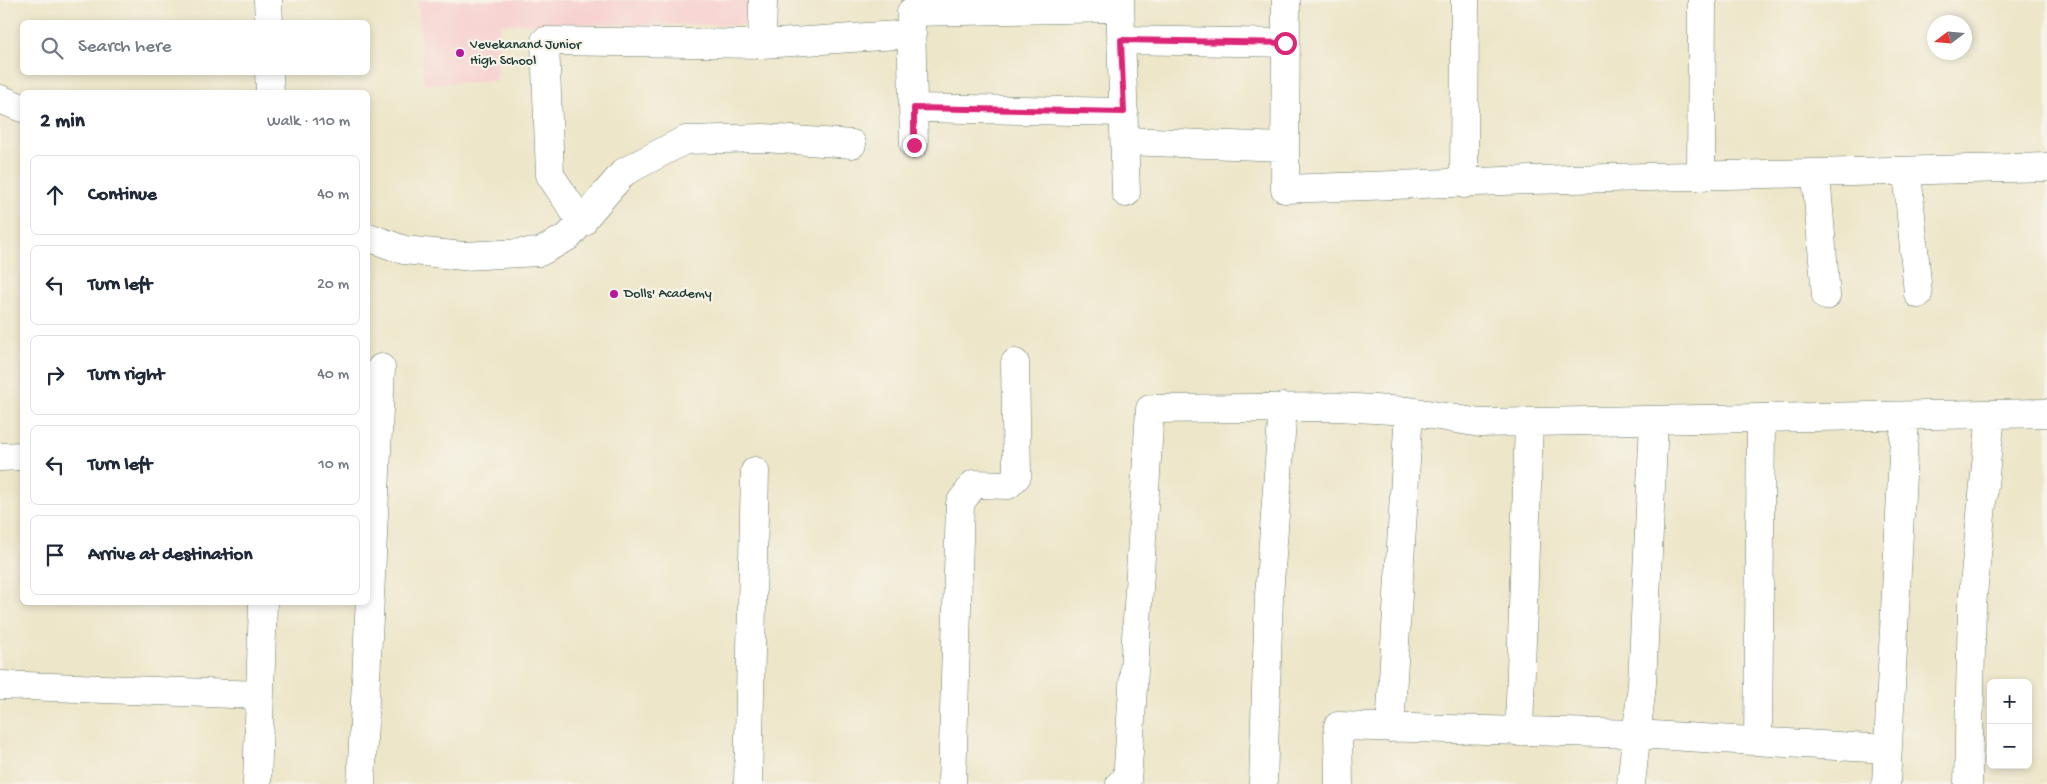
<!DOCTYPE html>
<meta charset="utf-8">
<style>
:root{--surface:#fff;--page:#f6f6f7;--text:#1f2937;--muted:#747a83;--line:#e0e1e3}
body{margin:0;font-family:"Gochi Hand",sans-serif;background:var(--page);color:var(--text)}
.controls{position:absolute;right:15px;bottom:15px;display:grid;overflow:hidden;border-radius:8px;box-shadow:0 2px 8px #0003}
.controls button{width:45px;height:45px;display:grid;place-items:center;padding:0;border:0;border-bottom:1px solid var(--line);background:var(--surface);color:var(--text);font:25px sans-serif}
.compass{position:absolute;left:1927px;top:15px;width:45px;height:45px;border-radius:50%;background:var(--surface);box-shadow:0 2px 8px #0003;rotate:254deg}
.stop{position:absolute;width:15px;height:15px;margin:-11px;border:4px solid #db2777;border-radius:50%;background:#fff}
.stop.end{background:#db2777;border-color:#fff;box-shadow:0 1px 5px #0008}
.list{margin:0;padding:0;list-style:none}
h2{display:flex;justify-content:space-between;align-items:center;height:65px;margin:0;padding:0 20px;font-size:21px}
h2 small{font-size:16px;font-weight:400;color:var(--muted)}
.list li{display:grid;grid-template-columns:32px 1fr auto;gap:15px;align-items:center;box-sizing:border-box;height:80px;margin:0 10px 10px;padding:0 10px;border:1px solid var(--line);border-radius:8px}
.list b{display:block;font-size:19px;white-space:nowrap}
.list em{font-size:16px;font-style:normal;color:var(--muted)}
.icon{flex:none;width:28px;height:28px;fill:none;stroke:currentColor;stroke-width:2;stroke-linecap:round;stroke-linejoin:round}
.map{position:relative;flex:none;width:2047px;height:784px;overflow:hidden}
.search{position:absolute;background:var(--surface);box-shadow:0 2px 8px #0003;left:20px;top:20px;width:350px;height:55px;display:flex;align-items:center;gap:12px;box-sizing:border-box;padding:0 18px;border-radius:8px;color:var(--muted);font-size:19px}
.panel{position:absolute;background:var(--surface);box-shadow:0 2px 8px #0003;left:20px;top:90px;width:350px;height:515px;border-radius:8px}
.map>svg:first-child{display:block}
.built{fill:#f7d0cf}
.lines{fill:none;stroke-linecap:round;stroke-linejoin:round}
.street-casing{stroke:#677868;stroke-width:29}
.street{stroke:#fff;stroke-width:28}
.route{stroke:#db2777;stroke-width:6}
.poi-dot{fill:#b5179e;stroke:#f7f3e8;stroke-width:2}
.labels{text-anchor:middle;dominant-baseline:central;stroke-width:4.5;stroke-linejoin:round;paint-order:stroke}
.poi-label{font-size:14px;fill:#1f3d34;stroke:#f7f3e8;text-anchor:start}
</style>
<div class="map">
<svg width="2047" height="784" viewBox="0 0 2047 784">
<rect width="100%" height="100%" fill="#f7f3e8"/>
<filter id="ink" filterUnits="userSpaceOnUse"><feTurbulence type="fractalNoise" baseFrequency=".02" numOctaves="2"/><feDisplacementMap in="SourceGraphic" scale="10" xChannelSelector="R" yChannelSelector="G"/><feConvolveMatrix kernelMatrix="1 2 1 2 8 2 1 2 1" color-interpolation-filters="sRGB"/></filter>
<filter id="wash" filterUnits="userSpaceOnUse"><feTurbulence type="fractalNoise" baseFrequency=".0096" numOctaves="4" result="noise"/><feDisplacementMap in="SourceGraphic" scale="20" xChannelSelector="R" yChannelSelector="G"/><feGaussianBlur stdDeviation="1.12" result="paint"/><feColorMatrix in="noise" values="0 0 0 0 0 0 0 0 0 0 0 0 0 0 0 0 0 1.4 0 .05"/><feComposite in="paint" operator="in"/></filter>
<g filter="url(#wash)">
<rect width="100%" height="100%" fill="#ede6c9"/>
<!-- built -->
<path class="built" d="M418,0H751V25L501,24L496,81L424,84Z"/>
</g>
<g filter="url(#ink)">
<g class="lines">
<defs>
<path id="street" d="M268,0L269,22
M1120,0L1126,193
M1286,0L1285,189L1532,180L2047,167
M911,12L1120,8
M911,17L914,145
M1121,40L1285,43
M762,44L763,0
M269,72L270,92
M0,99L22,108
M914,108L1124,112
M1125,141L1285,147
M1907,171L1918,294
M1816,174L1826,296
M1701,177L1702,0
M1464,184L1465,0
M582,223L550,175L545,41L762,44L912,34
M368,237L404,250L463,256L540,252L569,236L624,172L685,140L764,138L852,144
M0,457L22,456
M0,685L259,695
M1390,728L1409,411
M1519,732L1529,423
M1758,741L1761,420
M257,784L263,602
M361,784L381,368
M748,784L755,471
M952,784L960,503L974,484L1008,485L1017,476L1015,363
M1120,784L1127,781L1129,752L1150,409L1338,407L1409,411L1480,423L2047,413
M1263,784L1269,596L1283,407
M1339,784L1338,726L1636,734L1887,749
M1631,784L1642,684L1654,421
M1886,784L1905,417
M1968,784L1972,605L1991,415"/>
</defs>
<!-- street casing -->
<use href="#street" class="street-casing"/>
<!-- street -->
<use href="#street" class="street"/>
</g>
</g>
<g class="lines" filter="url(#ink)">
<!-- route -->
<path class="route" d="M914,145V108L1124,112L1121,40L1285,43"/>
</g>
<!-- markers -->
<g class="poi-dot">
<circle cx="460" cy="53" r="5"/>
<circle cx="614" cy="294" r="5"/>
</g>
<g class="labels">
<!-- poi labels -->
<g class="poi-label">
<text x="470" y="45">Vevekanand Junior<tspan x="470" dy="16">High School</tspan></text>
<text x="624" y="294">Dolls' Academy</text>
</g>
</g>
</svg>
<div class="controls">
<button>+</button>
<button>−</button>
</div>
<svg class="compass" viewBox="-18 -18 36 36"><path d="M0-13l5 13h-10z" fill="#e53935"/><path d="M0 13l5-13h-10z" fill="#747a83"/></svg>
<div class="stop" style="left:1285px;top:43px"></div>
<div class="stop end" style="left:914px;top:145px"></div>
<div class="search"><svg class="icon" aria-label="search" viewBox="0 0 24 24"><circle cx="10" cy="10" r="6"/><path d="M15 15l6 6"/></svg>Search here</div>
<section class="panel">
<h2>2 min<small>Walk · 110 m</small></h2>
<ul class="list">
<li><svg class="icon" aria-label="ahead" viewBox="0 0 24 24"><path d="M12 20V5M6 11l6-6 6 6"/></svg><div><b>Continue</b></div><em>40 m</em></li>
<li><svg class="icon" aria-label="left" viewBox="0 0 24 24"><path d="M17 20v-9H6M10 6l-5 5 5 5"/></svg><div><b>Turn left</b></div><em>20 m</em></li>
<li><svg class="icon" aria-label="right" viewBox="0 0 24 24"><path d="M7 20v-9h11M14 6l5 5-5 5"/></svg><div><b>Turn right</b></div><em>40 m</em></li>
<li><svg class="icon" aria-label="left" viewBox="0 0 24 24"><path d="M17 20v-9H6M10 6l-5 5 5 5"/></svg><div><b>Turn left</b></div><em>10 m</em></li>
<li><svg class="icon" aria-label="arrive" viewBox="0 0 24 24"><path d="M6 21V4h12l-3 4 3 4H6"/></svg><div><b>Arrive at destination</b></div></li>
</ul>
</section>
</div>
